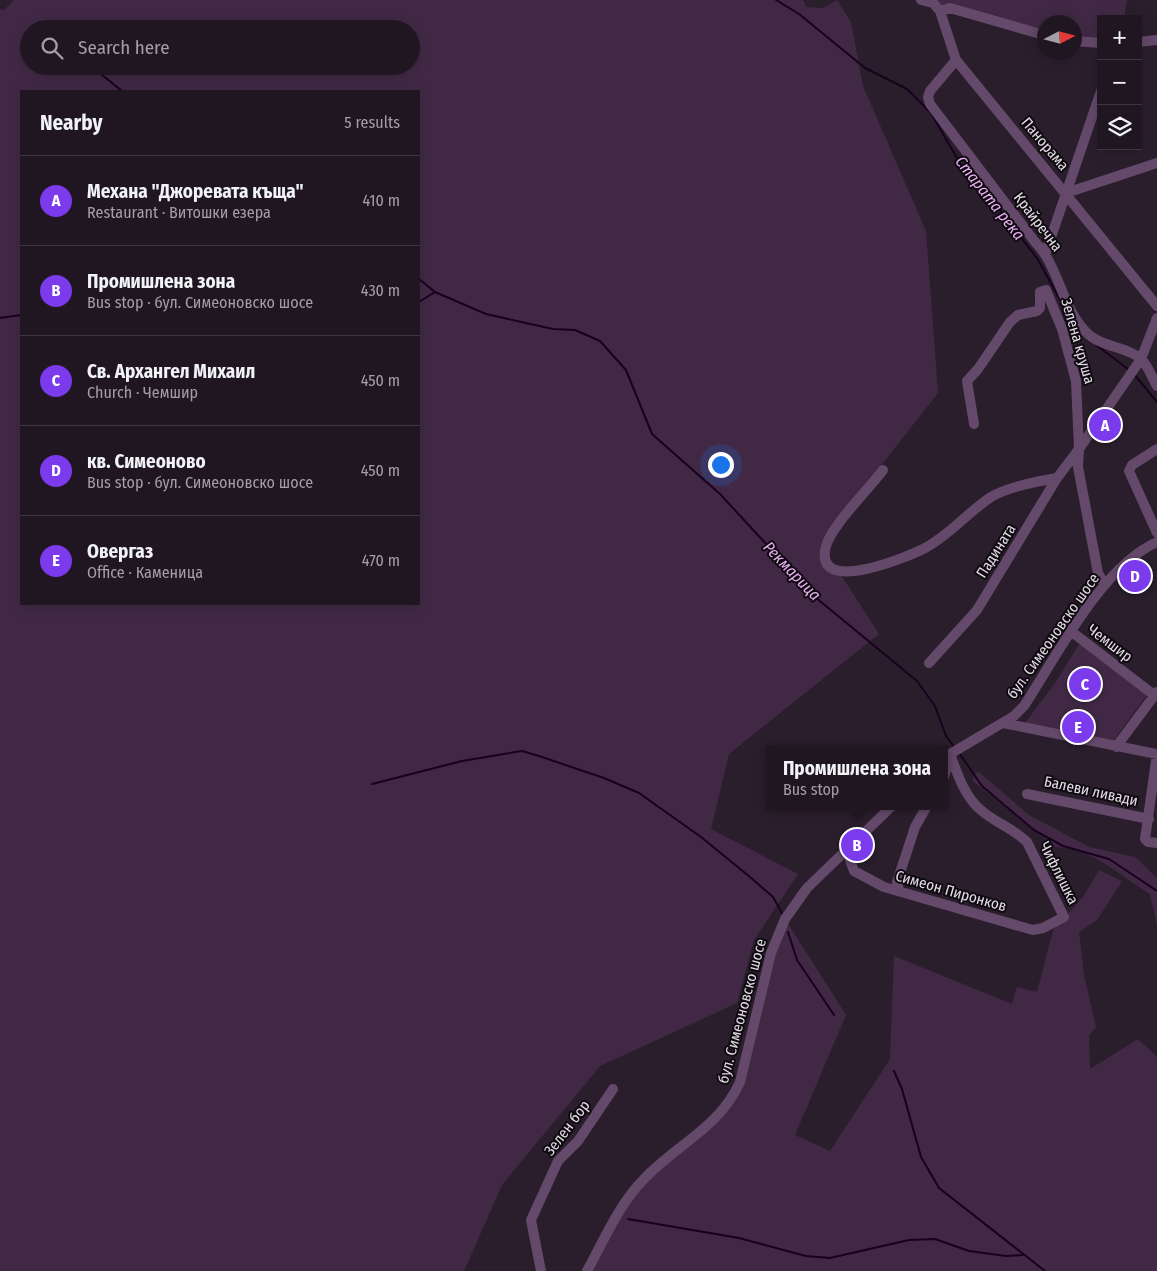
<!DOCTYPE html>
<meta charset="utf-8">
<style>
:root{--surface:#201621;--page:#2d232e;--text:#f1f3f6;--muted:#a29fa5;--line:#3d353f;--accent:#7c3aed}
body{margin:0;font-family:"Fira Sans Condensed",sans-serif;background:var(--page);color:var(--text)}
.controls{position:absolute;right:15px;top:15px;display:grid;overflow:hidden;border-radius:0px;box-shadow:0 2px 12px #0003}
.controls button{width:45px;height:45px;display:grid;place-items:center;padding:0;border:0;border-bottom:1px solid var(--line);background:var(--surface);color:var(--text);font:25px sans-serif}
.compass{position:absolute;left:1037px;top:15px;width:45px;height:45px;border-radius:50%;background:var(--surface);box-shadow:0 2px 12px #0003;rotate:84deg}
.you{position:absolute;left:720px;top:464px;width:18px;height:18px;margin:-12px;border:4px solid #fff;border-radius:50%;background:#1a73e8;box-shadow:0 0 0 8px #1a73e833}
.badge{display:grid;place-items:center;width:32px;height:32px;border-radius:50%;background:var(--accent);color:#fff;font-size:16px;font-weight:700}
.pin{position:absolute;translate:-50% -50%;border:2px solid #fff;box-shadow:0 1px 5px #0006}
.popup{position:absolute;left:766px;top:745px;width:182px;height:65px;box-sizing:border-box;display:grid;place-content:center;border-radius:0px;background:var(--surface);filter:drop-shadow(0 1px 4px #0005);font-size:16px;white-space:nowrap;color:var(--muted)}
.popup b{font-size:19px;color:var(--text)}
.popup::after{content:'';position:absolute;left:50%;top:100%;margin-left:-10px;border:10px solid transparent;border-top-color:var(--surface)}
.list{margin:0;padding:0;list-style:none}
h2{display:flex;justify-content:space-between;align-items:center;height:65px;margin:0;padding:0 20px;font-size:21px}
h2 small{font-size:16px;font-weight:400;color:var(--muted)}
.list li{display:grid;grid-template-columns:32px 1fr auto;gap:15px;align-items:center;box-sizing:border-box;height:90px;padding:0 20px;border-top:1px solid var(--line)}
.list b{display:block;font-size:19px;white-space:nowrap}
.list p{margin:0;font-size:16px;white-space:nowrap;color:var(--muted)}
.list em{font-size:16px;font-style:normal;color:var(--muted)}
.icon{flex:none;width:28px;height:28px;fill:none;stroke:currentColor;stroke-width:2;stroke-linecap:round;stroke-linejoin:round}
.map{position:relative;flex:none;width:1157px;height:1271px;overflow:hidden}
.search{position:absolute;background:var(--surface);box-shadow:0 2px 12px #0003;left:20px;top:20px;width:400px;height:55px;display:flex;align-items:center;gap:12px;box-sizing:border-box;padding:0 18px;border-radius:28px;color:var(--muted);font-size:19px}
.panel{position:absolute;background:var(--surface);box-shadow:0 2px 12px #0003;left:20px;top:90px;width:400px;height:515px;border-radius:0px}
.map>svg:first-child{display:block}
.green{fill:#412945;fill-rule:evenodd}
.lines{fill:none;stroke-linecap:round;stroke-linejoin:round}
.stream{stroke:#1a0020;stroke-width:2}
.minor{stroke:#65496b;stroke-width:10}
.labels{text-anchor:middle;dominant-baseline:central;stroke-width:4;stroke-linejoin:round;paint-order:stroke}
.street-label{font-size:15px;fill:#e3dbe5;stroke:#0f0a10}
.water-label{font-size:16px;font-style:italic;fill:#e9b0f3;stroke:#0f0a10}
</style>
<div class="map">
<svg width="1157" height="1271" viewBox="0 0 1157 1271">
<rect width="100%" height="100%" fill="#2a1e2c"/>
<!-- green -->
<path class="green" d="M14,0H803L806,7L823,8L837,0L851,22L863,86L926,231L938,393L828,533V555L879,634L729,754L711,829L798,874L754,940L737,1003L600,1066L502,1185L464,1271H0V9L4,10ZM29,29H411V66H29ZM21,91H419V604H21Z
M915,0H1127L1124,19H1101V43L1075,41L1074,22H1044V35L940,11Z
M1080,643L1147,695L1113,741L1025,723L1055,683Z
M979,772L1029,815L1089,847L1135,857L1157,878V926L1150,894C1120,876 1093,848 1056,847L973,781L974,774Z
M1099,870L1122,881L1097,920L1079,932L1084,975L1096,1027L1089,1036L1090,1069L1138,1039L1157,1057V1271H587L627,1200L732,1101L785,919L846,1015L795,1135L830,1151L890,1059L894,956L1012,1004L1017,987L1037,992L1055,923C1074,913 1089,889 1099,870Z"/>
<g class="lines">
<!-- stream -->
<path class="stream" d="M776,0L799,14L865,68L907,89L931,113L965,172L990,198L1037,258L1074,325
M40,22L48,29
M91,66L122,91
M419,279L435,292L486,314L553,329L575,330L600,341L626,370L652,434L720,494L815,597L917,681L935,706L946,736L954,747
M419,302L435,292
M0,318L21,315
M1096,345L1128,369
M1134,374L1157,402
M959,753L982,786L1034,830L1063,846L1109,859L1157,891
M372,784L462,761L522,751L539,756L604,778L639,793L701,837L750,877L773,897L782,913
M788,932L797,960L834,1015
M894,1071L902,1089L921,1157L939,1188L1045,1271
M628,1219L739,1238L806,1256L830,1258L909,1240L935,1239L969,1251L1006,1256L1023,1255"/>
<!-- minor -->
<path class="minor" d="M921,0L933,3L940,11L956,60L1157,306
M940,11L950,8L1044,35
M1074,41L1101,43
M1138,42L1157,40
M956,60L930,91L928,97L930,104L1035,242C1059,266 1061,306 1086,332C1100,347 1128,347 1141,359C1148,365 1152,378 1157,386
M1066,193L1157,163
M1046,252L1101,91
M1157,449L1132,465L1129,471L1157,533
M883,470C869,489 832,525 826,546C812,597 908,557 925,548C950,535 968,512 991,497C1007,487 1039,481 1057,478
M1105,585L1098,573L1078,467L1079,449L1141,359L1157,318
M1072,632L1154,695
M929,663L977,610L1057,478L1079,449L1076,381L1062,329L1046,290L1040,292V308L1037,311L1018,315L1010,322L978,369L967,381L974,424
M1003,723L1157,754
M1116,747L1157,692
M1157,754L1145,839L1148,842L1157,843
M945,757L1014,716L1024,706C1057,656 1101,567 1157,542
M944,777L950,755
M1027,794L1149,819
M846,849L854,871L884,887L1033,930L1043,928L1064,917L1027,842C1014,829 996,823 982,811C965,798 957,773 950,754
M899,890L897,882L915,827L927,806
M541,1271L531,1220L558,1161L578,1141L613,1089
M587,1271C604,1240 619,1204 644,1179C676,1145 720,1127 740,1082L771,953L785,919L807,888L892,806"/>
</g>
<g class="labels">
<!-- street labels -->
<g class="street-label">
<text transform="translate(1045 144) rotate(50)">Панорама</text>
<text transform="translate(1038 222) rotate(53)">Крайречна</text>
<text transform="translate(1078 341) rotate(74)">Зелена круша</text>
<text transform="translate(996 551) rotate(-58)">Падината</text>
<text transform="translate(1053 636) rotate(-55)">бул. Симеоновско шосе</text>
<text transform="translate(1110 643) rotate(37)">Чемшир</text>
<text transform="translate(1091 791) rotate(12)">Балеви ливади</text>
<text transform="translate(1059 873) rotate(63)">Чифлишка</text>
<text transform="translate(951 891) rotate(16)">Симеон Пиронков</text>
<text transform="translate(742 1011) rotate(-75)">бул. Симеоновско шосе</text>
<text transform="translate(567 1128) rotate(-53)">Зелен бор</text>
</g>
<!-- water labels -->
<g class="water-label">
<text transform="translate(990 198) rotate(52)">Старата река</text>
<text transform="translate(792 571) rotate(46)">Рекмарица</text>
</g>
</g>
</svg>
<div class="controls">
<button>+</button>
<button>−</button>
<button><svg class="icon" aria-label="layers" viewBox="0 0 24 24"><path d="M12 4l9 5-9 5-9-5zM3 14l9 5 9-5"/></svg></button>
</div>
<svg class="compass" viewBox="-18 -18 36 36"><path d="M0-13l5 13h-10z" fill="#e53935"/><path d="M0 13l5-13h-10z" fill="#a29fa5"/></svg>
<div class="you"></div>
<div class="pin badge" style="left:1105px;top:425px">A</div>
<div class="pin badge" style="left:857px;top:845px">B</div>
<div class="popup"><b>Промишлена зона</b>Bus stop</div>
<div class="pin badge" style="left:1085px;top:684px">C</div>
<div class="pin badge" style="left:1135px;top:576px">D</div>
<div class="pin badge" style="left:1078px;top:727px">E</div>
<div class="search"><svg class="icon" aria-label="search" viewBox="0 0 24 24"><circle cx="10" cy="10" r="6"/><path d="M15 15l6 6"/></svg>Search here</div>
<section class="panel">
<h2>Nearby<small>5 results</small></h2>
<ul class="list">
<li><span class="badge">A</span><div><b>Механа &quot;Джоревата къща&quot;</b><p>Restaurant · Витошки езера</p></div><em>410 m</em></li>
<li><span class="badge">B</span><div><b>Промишлена зона</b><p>Bus stop · бул. Симеоновско шосе</p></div><em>430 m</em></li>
<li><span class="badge">C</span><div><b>Св. Архангел Михаил</b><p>Church · Чемшир</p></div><em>450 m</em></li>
<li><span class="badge">D</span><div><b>кв. Симеоново</b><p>Bus stop · бул. Симеоновско шосе</p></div><em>450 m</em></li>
<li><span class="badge">E</span><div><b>Овергаз</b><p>Office · Каменица</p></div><em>470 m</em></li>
</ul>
</section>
</div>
